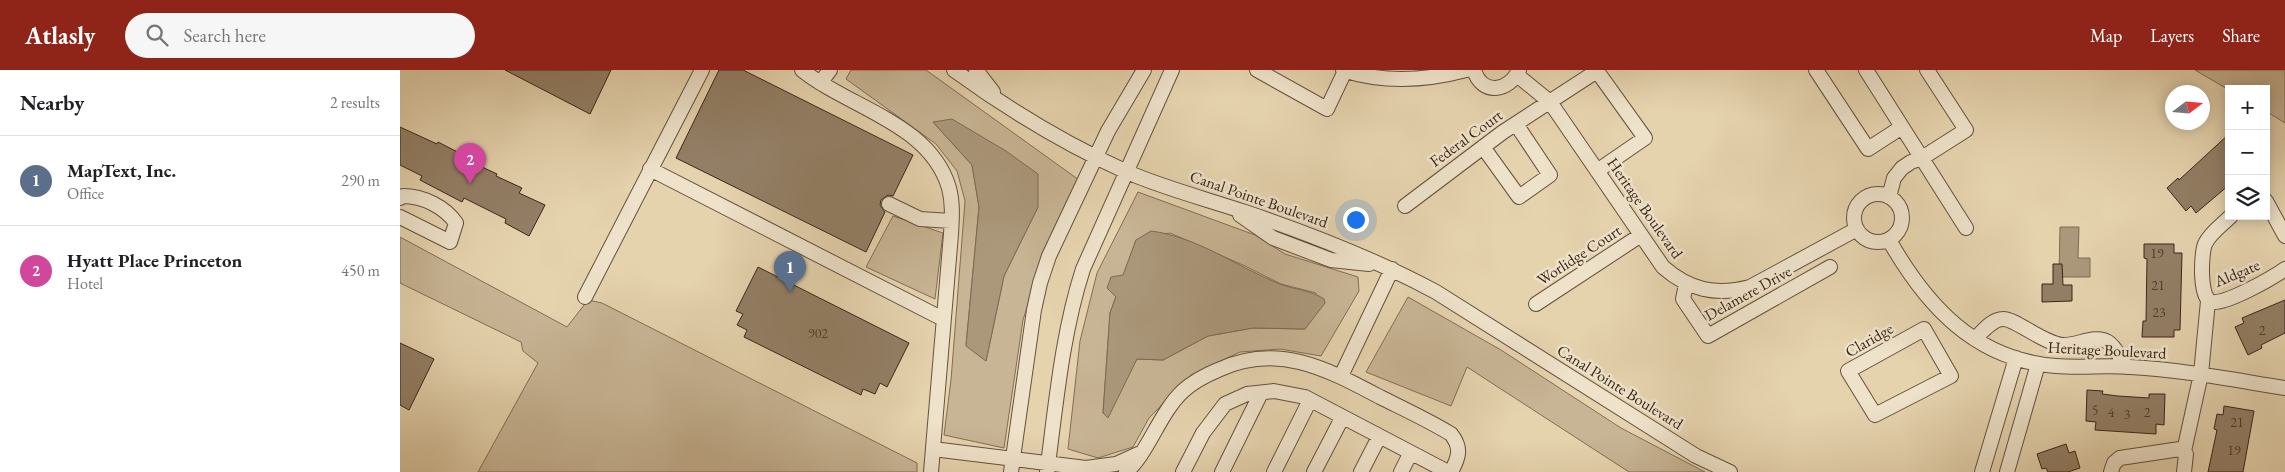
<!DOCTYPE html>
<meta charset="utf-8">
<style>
:root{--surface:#fff;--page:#f6f6f6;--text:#202124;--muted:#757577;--line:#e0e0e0;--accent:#8f2418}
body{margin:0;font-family:"EB Garamond",serif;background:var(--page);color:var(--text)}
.controls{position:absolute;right:15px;top:15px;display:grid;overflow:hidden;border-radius:0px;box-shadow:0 2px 12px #0003}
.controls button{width:45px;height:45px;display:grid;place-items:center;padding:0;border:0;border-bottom:1px solid var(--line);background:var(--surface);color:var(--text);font:25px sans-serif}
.compass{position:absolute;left:1765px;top:15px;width:45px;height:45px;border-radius:50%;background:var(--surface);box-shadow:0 2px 12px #0003;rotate:74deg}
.you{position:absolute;left:955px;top:149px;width:18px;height:18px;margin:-12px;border:4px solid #fff;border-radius:50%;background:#1a73e8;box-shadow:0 0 0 8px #1a73e833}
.badge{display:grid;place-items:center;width:32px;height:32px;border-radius:50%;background:var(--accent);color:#fff;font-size:16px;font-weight:700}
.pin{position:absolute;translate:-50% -41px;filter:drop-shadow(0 1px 2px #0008)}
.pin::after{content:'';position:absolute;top:26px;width:18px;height:15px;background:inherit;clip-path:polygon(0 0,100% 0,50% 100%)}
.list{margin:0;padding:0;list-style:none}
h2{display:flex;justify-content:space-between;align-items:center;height:65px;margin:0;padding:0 20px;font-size:21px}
h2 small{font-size:16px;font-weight:400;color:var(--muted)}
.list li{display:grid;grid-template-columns:32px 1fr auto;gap:15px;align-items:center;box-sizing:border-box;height:90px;padding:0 20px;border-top:1px solid var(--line)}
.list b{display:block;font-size:19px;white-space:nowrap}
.list p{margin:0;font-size:16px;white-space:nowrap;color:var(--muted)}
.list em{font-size:16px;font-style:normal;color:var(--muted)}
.icon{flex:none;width:28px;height:28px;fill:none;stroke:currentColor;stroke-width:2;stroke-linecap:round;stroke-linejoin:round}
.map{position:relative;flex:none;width:1885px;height:402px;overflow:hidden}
header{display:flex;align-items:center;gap:30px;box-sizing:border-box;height:70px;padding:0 25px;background:var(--accent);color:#fff}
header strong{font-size:24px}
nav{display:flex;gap:28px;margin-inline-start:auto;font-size:18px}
.search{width:350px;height:45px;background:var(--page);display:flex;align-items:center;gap:12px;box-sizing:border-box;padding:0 18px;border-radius:28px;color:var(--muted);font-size:19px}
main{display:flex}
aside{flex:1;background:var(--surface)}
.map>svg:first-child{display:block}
.green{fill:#c8b595;stroke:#816d57;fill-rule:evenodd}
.water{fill:#ab987b;stroke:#7e6a54}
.building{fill:#937f66;stroke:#3a2519}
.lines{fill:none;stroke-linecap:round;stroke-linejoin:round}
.minor-casing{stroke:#65503e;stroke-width:16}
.minor{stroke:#eee2ca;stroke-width:14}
.labels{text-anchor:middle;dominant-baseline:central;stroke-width:5;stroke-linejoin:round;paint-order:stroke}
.number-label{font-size:14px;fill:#503c2c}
.street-label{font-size:16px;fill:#3a2519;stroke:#eee2ca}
</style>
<header>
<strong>Atlasly</strong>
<div class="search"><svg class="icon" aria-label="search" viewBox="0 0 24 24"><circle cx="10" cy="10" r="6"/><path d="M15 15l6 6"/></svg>Search here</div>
<nav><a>Map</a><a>Layers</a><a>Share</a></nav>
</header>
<main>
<aside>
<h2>Nearby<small>2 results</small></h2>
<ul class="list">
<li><span class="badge" style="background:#5c6f8a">1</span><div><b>MapText, Inc.</b><p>Office</p></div><em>290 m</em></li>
<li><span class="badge" style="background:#d1479c">2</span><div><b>Hyatt Place Princeton</b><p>Hotel</p></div><em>450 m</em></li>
</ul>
</aside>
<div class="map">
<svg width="1885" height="402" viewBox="0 0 1885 402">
<rect width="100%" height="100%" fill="#e5d3ae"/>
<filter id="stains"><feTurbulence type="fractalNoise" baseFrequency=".004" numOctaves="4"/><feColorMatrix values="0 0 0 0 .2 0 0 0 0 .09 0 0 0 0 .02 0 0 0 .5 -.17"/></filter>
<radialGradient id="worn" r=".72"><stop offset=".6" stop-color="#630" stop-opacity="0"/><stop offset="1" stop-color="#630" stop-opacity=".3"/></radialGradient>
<!-- green -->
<path class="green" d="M451,0H526L679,110L643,187L623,250L604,378L544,365L551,310L565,131L557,101L536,74L446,9ZM533,52L638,137L604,206L586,291L566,275L579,137L572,95Z
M1795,0H1885V53L1866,41V19L1829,20Z
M738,122L855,165L885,184L958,207L959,221L921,286L880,279L840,282L791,305L749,348L733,377L698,388L668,379L680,271L697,203ZM770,163L845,196L881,214L916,223L905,259L853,258L808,266L763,290L737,289L703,343L710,243L736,170Z
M493,146L543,163L535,229L466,197Z
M0,167L167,257L188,230L202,233L517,393V402H78L138,293L123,281L121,272L0,213Z
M1008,227L1101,280L1221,358L1305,402H1229L1067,297L1051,336L966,302Z"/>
<!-- water -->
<path class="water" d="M552,49L606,81L638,104V137L604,206L586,291L566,276L579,137L572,95L533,52Z
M1660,157H1679L1678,188H1690V207H1659Z
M751,161C798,167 837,197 880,214C895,220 911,220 924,229L925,233L905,259L853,258L808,266L763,290L737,289L708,348L703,343L710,243L716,227L707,218L711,207L723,205L736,170Z"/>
<!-- building -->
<path class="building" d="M105,0H211L190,44Z
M319,0H343L513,85L493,126L488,125L481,130L480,135L485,142L466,182L276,88Z
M0,57L37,74L38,72L81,94L80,96L97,104L96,106L122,118L119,123L145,135L129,166L105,153L106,149L64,128L62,132L20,110L22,106L0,95Z
M1829,64V115L1796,143L1791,136L1786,141L1767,118L1778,108L1779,110Z
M1744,174H1774V183H1782L1780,260H1774V267H1742L1743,251H1746L1747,189L1744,188Z
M1653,194H1662L1663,215H1672V231L1642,232V214H1653Z
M358,197L509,273L487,317L480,313L475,324L463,319L461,325L344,267L347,260L337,255L343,244L336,241Z
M1885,230V263L1861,275L1862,278L1848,285L1835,257L1844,253L1842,248Z
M0,273L34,289L9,340L0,335Z
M1687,320L1703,321L1702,324L1718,326L1749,328V324H1765L1764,355L1756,354V364L1695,360L1696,352L1686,351Z
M1824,336L1854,341L1843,402H1808L1817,360L1814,359L1817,344L1823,345Z
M1666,374L1669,383L1675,381L1680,398L1668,402H1648L1646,398L1642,399L1637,384Z"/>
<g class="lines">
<defs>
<path id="minor" d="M402,0C449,38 530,53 549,118C553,133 552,148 551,164L531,402
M554,0C609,40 665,74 727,102C764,118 806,129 845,142C910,164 975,189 1036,222L1296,386L1330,402
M576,0L593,22
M857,0L927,39L945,1
M943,0C984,13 1025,11 1066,0
M1074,0C1082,26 1109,22 1119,0
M1416,0L1468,79L1502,57
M1466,0L1566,158
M1117,5L1150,32L1263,197C1289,220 1316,226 1350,217L1457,159
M420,13L430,0
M1083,77L1119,127L1150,105L1116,54
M250,99L543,249
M1454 148a24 24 0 1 1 48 0a24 24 0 1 1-48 0Z
M1489,127L1494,108L1502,98L1511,92L1522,88L1566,60L1527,0
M0,128L3,126C23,126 45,137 56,153L50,172L0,147
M1866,131L1885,166
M489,134L520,149L551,151
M1005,136L1103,62L1197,1L1245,68L1197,101
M840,145L873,168L931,190L969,194
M1831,146C1822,155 1810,163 1805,174C1801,184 1799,230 1812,232C1827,234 1872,208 1885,199
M1489,170C1526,235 1575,290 1656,296C1681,298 1706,295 1731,297C1783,300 1834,310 1885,318
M1286,214L1283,229L1308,266L1430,197
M185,227L302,0
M1136,234L1241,165
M1524,259L1551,306L1475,345L1448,301Z
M1575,269C1582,262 1592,249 1603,249C1614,248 1643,273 1662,275C1677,276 1695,264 1708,272C1716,277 1721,290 1727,297
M941,306L992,199
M533,379L686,398L716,394L738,384
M1784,381L1801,304L1808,231
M611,402L634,240L640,213L649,186L708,61L744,0
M647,402C656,334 662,264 683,199L772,0
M726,402C747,385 760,342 783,321C793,312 806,305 818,300C878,272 927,299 980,327C1004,339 1028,350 1051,364C1062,378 1059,387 1051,402
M783,402L803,363L825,334L847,324L874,321L905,327L1048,402
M822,402L861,323
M874,402L910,330
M914,402L942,348
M961,402L979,367
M1001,402L1010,384
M1582,402L1616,288
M1607,402L1638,294
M1711,402L1714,393L1720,388L1780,379L1786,384L1784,402"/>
</defs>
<!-- minor casing -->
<use href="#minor" class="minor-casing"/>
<!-- minor -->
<use href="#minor" class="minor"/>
</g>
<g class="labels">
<!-- number labels -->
<g class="number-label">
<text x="1757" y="183">19</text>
<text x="1758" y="215">21</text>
<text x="1759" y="242">23</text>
<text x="1862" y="260">2</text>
<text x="418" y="263">902</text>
<text x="1695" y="340">5</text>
<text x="1711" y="342">4</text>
<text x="1747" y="342">2</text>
<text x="1727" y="344">3</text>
<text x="1837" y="352">21</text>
<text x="1834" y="380">19</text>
</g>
<!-- street labels -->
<g class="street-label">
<text transform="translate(1066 68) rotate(-36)">Federal Court</text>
<text transform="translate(859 129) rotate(19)">Canal Pointe Boulevard</text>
<text transform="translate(1245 138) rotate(55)">Heritage Boulevard</text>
<text transform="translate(1179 185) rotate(-33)">Worlidge Court</text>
<text transform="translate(1837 203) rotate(-23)">Aldgate</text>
<text transform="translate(1348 223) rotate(-29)">Delamere Drive</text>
<text transform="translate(1469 270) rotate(-30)">Claridge</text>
<text transform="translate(1707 280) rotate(3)">Heritage Boulevard</text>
<text transform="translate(1220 317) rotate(32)">Canal Pointe Boulevard</text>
</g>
</g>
<rect width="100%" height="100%" filter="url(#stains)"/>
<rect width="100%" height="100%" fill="url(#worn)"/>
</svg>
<div class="controls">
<button>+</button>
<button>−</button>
<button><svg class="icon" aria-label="layers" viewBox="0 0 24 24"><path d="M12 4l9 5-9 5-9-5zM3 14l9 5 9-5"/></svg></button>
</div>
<svg class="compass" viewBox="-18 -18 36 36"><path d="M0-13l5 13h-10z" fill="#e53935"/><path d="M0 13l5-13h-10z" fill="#757577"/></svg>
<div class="you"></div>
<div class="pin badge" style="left:390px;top:222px;background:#5c6f8a">1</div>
<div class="pin badge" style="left:70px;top:114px;background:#d1479c">2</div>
</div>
</main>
